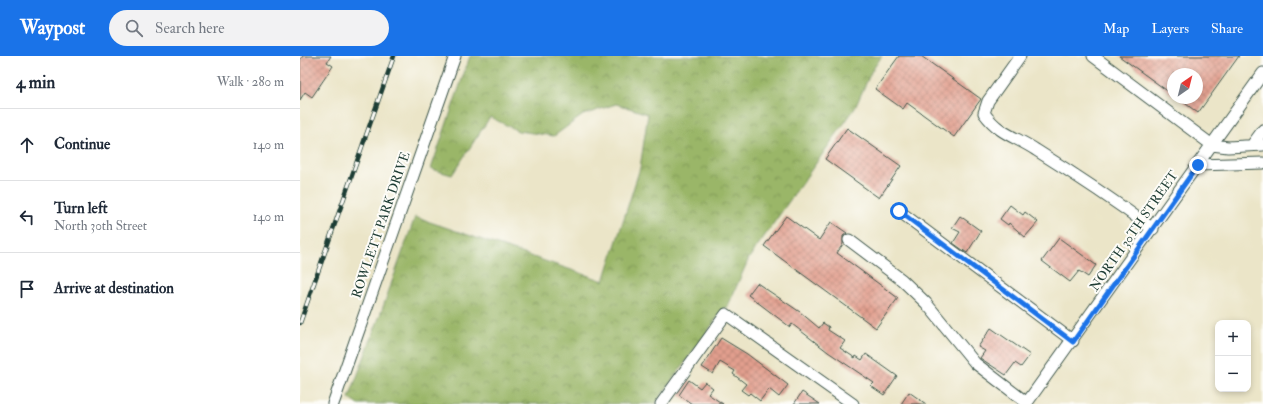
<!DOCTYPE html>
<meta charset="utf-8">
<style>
:root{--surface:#fff;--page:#f2f2f3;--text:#1f2937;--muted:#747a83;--line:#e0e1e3;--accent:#1a73e8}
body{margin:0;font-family:"IM FELL Double Pica",serif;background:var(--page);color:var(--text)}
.controls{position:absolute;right:12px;bottom:12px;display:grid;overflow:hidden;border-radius:8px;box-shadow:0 2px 6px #0003}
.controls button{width:36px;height:36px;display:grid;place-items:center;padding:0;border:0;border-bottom:1px solid var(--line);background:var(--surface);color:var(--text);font:20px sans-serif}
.compass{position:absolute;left:867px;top:12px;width:36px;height:36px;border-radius:50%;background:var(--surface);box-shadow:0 2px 6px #0003;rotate:35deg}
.stop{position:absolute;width:12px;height:12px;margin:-9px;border:3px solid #1a73e8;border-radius:50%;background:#fff}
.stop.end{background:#1a73e8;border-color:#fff;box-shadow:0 1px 4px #0008}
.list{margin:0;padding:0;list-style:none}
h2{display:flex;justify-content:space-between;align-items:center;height:52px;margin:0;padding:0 16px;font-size:17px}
h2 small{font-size:13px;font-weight:400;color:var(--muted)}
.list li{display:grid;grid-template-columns:26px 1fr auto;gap:12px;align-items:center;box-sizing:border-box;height:72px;padding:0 16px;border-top:1px solid var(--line)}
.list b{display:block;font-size:15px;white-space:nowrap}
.list p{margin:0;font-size:13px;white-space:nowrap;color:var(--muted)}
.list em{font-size:13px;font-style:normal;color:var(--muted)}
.icon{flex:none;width:22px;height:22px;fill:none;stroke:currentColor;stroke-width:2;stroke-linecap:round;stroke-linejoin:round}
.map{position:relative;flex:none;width:963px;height:348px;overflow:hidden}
header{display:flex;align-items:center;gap:24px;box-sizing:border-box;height:56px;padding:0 20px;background:var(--accent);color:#fff}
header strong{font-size:19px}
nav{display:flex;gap:22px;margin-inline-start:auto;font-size:14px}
.search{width:280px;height:36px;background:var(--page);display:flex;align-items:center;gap:10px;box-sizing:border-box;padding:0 14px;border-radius:22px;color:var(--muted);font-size:15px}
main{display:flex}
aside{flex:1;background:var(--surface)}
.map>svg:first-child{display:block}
.forest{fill:url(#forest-crowns);stroke:#5c7a4e}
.building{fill:url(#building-cross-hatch)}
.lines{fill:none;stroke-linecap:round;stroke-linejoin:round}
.minor-casing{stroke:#3e564a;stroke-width:13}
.minor{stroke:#fff;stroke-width:11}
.rail-casing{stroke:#1f3d34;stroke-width:4.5}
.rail{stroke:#fdfcf7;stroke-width:3;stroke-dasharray:9;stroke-linecap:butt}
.route{stroke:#1a73e8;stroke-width:5}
.labels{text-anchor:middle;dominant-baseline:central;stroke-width:4;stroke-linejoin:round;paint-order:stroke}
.street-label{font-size:13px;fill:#1f3d34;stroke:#fdfcf7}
</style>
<header>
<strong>Waypost</strong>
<div class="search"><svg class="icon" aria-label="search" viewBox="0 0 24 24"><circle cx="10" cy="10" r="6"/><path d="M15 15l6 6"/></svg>Search here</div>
<nav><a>Map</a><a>Layers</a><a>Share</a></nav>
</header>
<main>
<aside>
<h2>4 min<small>Walk · 280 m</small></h2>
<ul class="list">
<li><svg class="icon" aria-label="ahead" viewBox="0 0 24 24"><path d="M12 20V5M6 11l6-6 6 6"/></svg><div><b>Continue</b></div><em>140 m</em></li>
<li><svg class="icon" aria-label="left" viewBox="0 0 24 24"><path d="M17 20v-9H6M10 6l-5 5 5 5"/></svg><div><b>Turn left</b><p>North 30th Street</p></div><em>140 m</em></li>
<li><svg class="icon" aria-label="arrive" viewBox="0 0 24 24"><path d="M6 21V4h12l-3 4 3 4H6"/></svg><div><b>Arrive at destination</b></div></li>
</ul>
</aside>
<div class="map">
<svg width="963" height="348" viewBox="0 0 963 348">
<defs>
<pattern id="forest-crowns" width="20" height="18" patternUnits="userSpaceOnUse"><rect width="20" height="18" fill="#9ab668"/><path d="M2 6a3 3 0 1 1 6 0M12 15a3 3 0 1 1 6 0" fill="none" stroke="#7d9556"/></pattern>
<pattern id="building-cross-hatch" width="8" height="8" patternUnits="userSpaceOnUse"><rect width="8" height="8" fill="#e29f8e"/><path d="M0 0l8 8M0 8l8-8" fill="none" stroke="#b78375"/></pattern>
</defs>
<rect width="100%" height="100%" fill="#fdfcf7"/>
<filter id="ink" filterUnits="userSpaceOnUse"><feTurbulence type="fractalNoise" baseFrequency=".025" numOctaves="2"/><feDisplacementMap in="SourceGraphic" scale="8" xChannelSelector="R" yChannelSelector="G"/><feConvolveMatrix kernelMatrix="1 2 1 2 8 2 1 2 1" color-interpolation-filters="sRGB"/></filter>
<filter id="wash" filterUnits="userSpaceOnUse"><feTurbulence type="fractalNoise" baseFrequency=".012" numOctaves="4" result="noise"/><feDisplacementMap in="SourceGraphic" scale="16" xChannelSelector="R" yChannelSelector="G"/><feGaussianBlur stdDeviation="0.9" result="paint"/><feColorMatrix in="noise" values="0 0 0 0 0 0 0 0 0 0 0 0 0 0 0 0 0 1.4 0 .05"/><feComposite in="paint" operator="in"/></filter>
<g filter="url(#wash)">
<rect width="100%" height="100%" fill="#ebe5c8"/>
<!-- forest -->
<path class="forest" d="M170,0H582L571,16L555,52L449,202L427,252L425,251L355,348H58L49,342L83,251L115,161L304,225L340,112L348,58L316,48L283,59L254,80L218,75L190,61L152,119L131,113Z"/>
<g id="blocks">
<!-- building -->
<path class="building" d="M3,0H31L27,6L33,10L12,41L5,36L0,44V4Z
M599,0H621L681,43L654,81L607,47L603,53L575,33Z
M819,0H939L898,57L878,42H897V18H873V39Z
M547,72L601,110L579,142L525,103Z
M710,149L723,159L725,156L738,166L725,181L709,167L708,169L700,163Z
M486,160L519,184L531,166L547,177L543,180V188L537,197L598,242L576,272L464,190Z
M660,160L681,175L667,197L653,187L660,176L652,172Z
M759,182L796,209L788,221L779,215L770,226L742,205Z
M457,227L500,256L519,272L523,267L529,271L528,274L545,285L540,292L555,302L556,300L562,304L566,298L597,320L584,339L571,330L574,327L528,296L492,268L490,271L448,239Z
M691,272L730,299L721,311L715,307L706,319L680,302L685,295L678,291Z
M421,282L447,298L488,329L479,341L469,333L460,345L450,337L448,339L441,334L446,328L433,318L435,315L420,306L413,318L402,311Z
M389,324L400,332L405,326L413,332L408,338L423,348H392L379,339Z
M502,336L520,348H494Z
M609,336L626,348H601Z"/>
</g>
</g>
<g filter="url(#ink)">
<use href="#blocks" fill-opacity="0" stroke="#3e564a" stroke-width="1"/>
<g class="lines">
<defs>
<path id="minor" d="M720,0L688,45L684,57C700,79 715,80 736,94C776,119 815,145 853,173
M793,0L912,89L928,91L963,89
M952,89L963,74
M898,109L963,107
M599,155L773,285
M549,184L602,224L626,247L675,307L727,347
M33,348L155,0
M361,348L426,258L553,348
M726,348L963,17"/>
</defs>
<!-- minor casing -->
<use href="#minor" class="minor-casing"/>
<!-- minor -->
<use href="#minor" class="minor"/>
<defs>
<path id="rail" d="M0,267L94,0"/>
</defs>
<!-- rail casing -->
<use href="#rail" class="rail-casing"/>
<!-- rail -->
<use href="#rail" class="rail"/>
</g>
</g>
<g class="lines" filter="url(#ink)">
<!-- route -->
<path class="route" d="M599,155L773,286L898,109"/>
</g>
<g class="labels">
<!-- street labels -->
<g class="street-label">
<text transform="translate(81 169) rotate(-71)">ROWLETT PARK DRIVE</text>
<text transform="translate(834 175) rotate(-55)">NORTH 30TH STREET</text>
</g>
</g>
</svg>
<div class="controls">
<button>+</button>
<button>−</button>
</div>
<svg class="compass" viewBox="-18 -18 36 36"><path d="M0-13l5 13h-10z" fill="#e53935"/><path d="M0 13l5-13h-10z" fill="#747a83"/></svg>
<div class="stop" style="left:599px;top:155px"></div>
<div class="stop end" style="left:898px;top:109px"></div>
</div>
</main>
